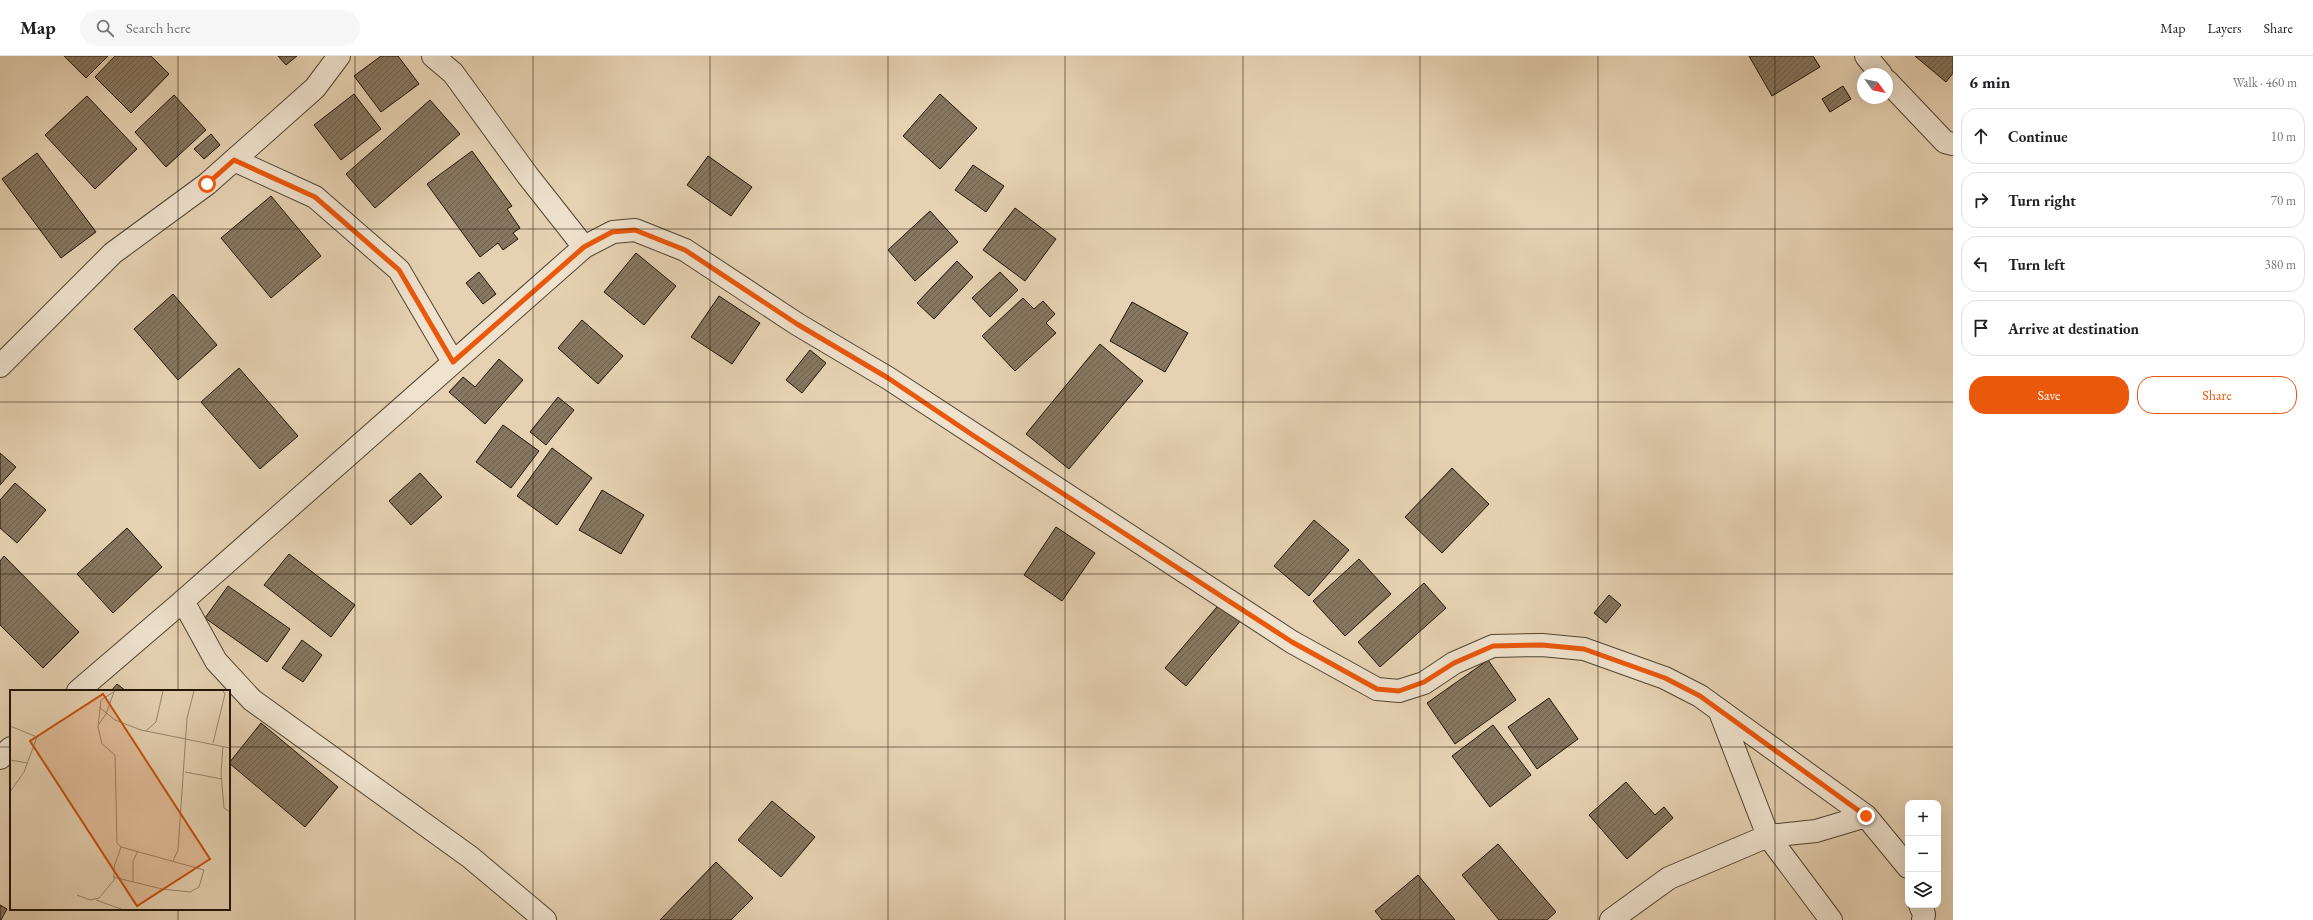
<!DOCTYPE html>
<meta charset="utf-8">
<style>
:root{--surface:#fff;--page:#f6f6f6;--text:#202124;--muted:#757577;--line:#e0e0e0;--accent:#ea580c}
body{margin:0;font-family:"EB Garamond",serif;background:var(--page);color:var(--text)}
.controls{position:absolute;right:12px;bottom:12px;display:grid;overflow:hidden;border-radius:8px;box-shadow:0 4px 16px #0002}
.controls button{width:36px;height:36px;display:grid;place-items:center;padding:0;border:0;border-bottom:1px solid var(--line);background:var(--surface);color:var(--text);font:20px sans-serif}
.compass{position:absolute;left:1857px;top:12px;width:36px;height:36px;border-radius:50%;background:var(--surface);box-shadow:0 4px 16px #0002;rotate:123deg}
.stop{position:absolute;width:12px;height:12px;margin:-9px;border:3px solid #ea580c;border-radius:50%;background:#fff}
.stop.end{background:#ea580c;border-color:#fff;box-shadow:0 1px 4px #0008}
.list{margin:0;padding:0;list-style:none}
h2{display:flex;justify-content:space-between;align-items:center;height:52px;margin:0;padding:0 16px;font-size:17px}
h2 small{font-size:13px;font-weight:400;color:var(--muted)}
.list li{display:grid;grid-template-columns:26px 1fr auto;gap:12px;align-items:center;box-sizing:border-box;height:56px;margin:0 8px 8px;padding:0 8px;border:1px solid var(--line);border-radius:16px}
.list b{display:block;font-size:15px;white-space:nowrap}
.list em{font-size:13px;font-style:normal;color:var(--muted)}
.actions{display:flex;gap:8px;padding:12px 16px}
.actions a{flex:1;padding:9px 0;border:1px solid var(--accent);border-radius:16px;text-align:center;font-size:14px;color:var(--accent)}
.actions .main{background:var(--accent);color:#fff}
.icon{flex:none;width:22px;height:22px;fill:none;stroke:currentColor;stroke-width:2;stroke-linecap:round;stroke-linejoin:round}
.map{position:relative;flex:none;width:1953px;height:864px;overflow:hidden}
header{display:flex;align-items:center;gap:24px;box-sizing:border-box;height:56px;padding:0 20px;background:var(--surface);border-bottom:1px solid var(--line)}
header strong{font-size:19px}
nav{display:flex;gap:22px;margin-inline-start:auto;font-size:14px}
.search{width:280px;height:36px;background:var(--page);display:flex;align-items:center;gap:10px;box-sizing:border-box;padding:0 14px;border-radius:22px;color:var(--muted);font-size:15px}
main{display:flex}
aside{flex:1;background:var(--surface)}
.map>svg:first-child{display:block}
.building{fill:url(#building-hatch);stroke:#201406}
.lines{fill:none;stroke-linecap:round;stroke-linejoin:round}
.street-casing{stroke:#524431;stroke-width:24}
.street{stroke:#efe2ce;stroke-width:22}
.route{stroke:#ea580c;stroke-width:5}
.grid{fill:none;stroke:#201406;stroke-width:1;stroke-opacity:0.55}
.inset-road{fill:none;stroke:#97866e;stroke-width:1}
.view{fill:#ca4f0b;fill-opacity:0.15;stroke:#ca4f0b;stroke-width:2}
.inset-edge{fill:none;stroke:#201406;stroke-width:2}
</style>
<header>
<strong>Map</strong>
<div class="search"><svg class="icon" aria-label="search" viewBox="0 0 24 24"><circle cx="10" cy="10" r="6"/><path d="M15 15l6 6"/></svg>Search here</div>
<nav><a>Map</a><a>Layers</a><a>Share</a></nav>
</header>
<main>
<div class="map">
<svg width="1953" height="864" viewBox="0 0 1953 864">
<defs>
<pattern id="building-hatch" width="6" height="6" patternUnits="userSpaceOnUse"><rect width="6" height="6" fill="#877760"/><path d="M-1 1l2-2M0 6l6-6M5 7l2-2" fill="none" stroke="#6e604d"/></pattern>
</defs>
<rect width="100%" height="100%" fill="#e6d2b3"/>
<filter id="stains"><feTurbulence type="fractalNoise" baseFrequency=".005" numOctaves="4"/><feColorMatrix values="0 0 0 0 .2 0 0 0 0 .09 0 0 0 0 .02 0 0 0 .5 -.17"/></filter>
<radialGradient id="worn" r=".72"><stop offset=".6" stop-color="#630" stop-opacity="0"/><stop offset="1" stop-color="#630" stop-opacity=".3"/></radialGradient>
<!-- building -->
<path class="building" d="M64,0H108L86,22Z
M115,0H151L169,18L131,57L95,21Z
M278,0H297L286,9Z
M381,0H398L419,28L381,56L354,20Z
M1749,0H1813L1820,11L1772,40Z
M1915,0H1953V17L1946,26Z
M1843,30L1851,43L1830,56L1822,43Z
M354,38L381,73L341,104L314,69Z
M940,38L977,72L940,113L903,80Z
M174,39L206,74L166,111L135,76Z
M87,40L137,93L95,133L45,79Z
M430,44L460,78L375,152L346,118Z
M211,78L220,89L204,103L194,93Z
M472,95L512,150L507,153L520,172L513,177L518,183L503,194L498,187L480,201L427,128Z
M37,97L96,176L61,202L2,123Z
M708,100L752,131L731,160L687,129Z
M973,109L1004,130L986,156L955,134Z
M271,140L321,200L271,242L221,182Z
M1015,152L1056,183L1025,225L983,194Z
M930,155L958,186L915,225L888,194Z
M636,197L676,230L644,269L604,236Z
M957,205L973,221L934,263L917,247Z
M479,216L496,238L483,248L466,227Z
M1000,216L1018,234L990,261L972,242Z
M173,238L217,289L178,324L134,273Z
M719,240L760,267L732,308L691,281Z
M1023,242L1034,253L1043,245L1055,258L1046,267L1056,277L1015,315L982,280Z
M1132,246L1188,277L1165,316L1110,285Z
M582,264L623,300L598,328L558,292Z
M1100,288L1143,325L1069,413L1026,378Z
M810,294L826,307L802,337L786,324Z
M499,303L523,324L485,368L449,336L463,321L475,331Z
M239,312L298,380L260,413L201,346Z
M558,341L574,354L546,389L530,376Z
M503,369L539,395L511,432L476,406Z
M552,392L592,422L557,469L517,440Z
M0,397L16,411L0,429Z
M1452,412L1489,448L1442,497L1405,461Z
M420,417L442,441L411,469L389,445Z
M15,427L46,454L17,487L0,472V444Z
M602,434L644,459L621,498L579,474Z
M1314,464L1349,494L1309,540L1274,510Z
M1056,471L1095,497L1062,545L1024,519Z
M127,472L162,511L113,557L77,518Z
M289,498L355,549L331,581L264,529Z
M4,500L79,576L43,612L0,569V505Z
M1359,503L1391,538L1345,580L1313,545Z
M1424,527L1446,552L1380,611L1358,586Z
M228,530L290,573L267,606L205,562Z
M1609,539L1621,549L1606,567L1594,557Z
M1222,545L1242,563L1186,630L1165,612Z
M302,584L322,599L303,626L282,612Z
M1488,604L1516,644L1455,688L1427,647Z
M117,628L126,635H111Z
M1549,642L1578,683L1537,713L1508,671Z
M261,667L338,731L305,771L229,707Z
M1493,669L1531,719L1490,751L1452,700Z
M1626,726L1655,759L1664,751L1673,762L1627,803L1589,759Z
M772,745L815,781L781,821L738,784Z
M1498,788L1556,856L1547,864H1499L1462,819Z
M716,806L753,842L731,864H660Z
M1418,819L1455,864H1382L1375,855Z
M0,849L7,853L1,864H0Z"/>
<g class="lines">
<defs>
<path id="street" d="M433,0L453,17L528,120L584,191
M1866,0L1881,18
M1887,25L1945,86L1953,88
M234,104L315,141L399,214L453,306
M0,310L113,197L207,128L315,32L339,0
M183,545L216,605L252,644L470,801L545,864
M78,635L183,545L584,191L613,176L635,174L685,194L797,268L888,322L1292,586L1377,633L1399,635L1424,627L1454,607L1493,590L1542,589L1584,593L1665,622L1700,640L1866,760L1908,811
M1720,656L1768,780L1831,864
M0,702L11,692
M1920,849L1924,858L1923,864
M1611,864L1669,822L1768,780L1816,775L1866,760"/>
</defs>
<!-- street casing -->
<use href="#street" class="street-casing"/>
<!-- street -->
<use href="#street" class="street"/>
</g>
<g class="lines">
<!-- route -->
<path class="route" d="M207,128L234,104L315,141L399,214L453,306L584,191L612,176L635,174L685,194L797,268L888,322L974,380L1292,586L1377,633L1399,635L1424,626L1454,607L1493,590L1542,589L1584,593L1665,622L1700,640L1866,760"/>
</g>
<!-- grid -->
<path class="grid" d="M178,0V635M355,0V864M533,0V864M710,0V864M888,0V864M1065,0V864M1243,0V864M1420,0V864M1598,0V864M1775,0V864M0,173H1953M0,346H1953M0,518H1953M0,691H11M229,691H1953M178,853V864"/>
<!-- overview -->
<g transform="translate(10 634)">
<rect width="220" height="220" fill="#e6d2b3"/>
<path class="inset-road" d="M89,17L105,30L131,40L220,58M89,34L96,24L104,2M0,36L27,47L14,82L0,102M136,41L146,32L153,1M203,53L215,4L213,1M213,56L211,83L214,118L220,122M0,70L18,73M175,82L212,89M163,171L168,160L177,28L184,1M103,187L152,199L180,202L189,197L194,180L111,157L107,153L105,65L92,54L88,37L91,10L105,1M123,191V171L128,161M67,205L80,210L89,208L104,190V177L111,157M86,210L111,219"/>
<path class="view" d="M93,4L200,169L127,216L20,51Z"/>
<rect width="220" height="220" class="inset-edge"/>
</g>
<rect width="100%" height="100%" filter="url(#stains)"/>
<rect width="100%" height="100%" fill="url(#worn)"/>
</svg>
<div class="controls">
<button>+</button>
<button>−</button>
<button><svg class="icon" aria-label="layers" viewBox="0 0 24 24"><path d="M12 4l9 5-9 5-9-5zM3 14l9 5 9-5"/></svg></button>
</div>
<svg class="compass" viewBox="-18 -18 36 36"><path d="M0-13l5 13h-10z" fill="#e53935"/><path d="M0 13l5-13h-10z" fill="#757577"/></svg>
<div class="stop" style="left:207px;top:128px"></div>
<div class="stop end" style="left:1866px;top:760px"></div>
</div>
<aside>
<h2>6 min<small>Walk · 460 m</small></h2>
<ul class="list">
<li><svg class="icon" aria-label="ahead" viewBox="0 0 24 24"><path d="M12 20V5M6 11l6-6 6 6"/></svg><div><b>Continue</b></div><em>10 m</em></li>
<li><svg class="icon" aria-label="right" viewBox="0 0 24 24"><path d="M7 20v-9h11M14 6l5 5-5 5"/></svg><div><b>Turn right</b></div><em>70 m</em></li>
<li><svg class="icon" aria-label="left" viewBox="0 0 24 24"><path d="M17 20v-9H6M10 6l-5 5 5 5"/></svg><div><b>Turn left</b></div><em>380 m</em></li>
<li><svg class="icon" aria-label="arrive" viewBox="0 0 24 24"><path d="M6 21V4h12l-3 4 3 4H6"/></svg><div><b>Arrive at destination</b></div></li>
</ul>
<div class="actions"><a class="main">Save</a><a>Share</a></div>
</aside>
</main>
